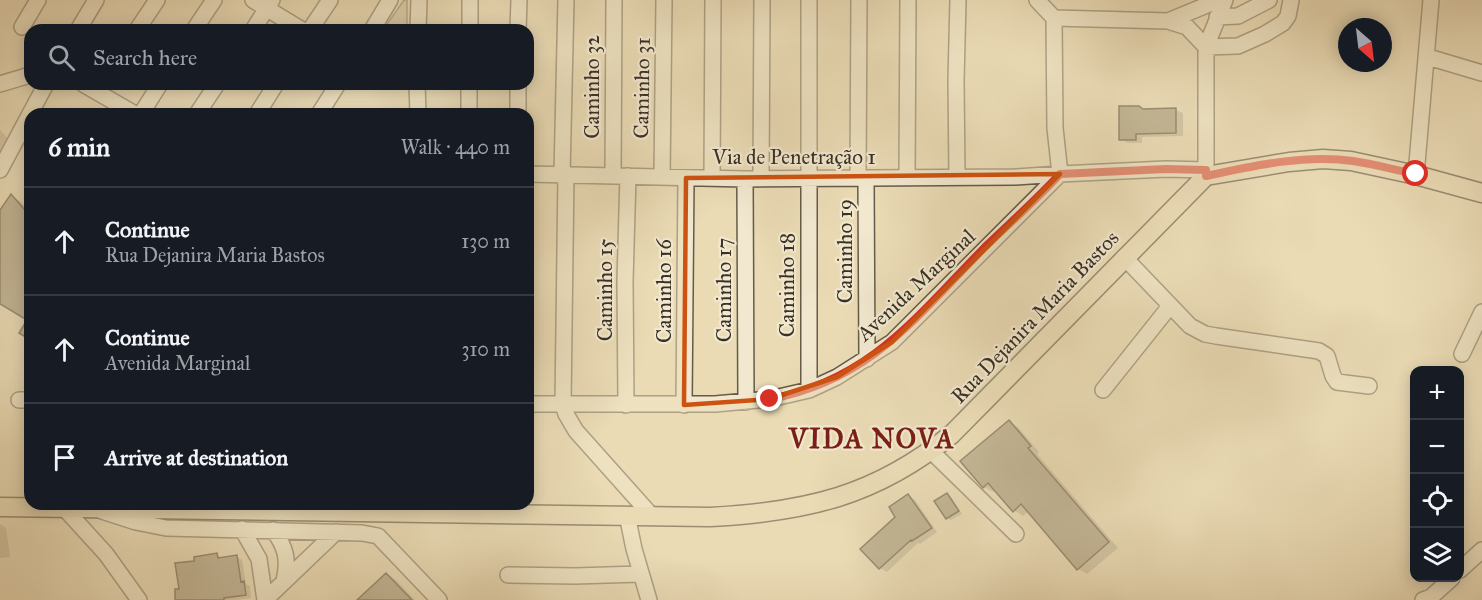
<!DOCTYPE html>
<meta charset="utf-8">
<style>
:root{--surface:#171b24;--page:#20242c;--text:#f1f3f6;--muted:#9ea1a6;--line:#363941}
body{margin:0;font-family:"IM FELL Great Primer",serif;background:var(--page);color:var(--text)}
.controls{position:absolute;right:18px;bottom:18px;display:grid;overflow:hidden;border-radius:12px;box-shadow:0 3px 15px #0003}
.controls button{width:54px;height:54px;display:grid;place-items:center;padding:0;border:0;border-bottom:2px solid var(--line);background:var(--surface);color:var(--text);font:30px sans-serif}
.compass{position:absolute;left:1338px;top:18px;width:54px;height:54px;border-radius:50%;background:var(--surface);box-shadow:0 3px 15px #0003;rotate:152deg}
.stop{position:absolute;width:18px;height:18px;margin:-14px;border:4px solid #d93025;border-radius:50%;background:#fff}
.stop.end{background:#d93025;border-color:#fff;box-shadow:0 2px 6px #0008}
.list{margin:0;padding:0;list-style:none}
h2{display:flex;justify-content:space-between;align-items:center;height:78px;margin:0;padding:0 24px;font-size:26px}
h2 small{font-size:20px;font-weight:400;color:var(--muted)}
.list li{display:grid;grid-template-columns:39px 1fr auto;gap:18px;align-items:center;box-sizing:border-box;height:108px;padding:0 24px;border-top:2px solid var(--line)}
.list b{display:block;font-size:22px;white-space:nowrap}
.list p{margin:0;font-size:20px;white-space:nowrap;color:var(--muted)}
.list em{font-size:20px;font-style:normal;color:var(--muted)}
.icon{flex:none;width:33px;height:33px;fill:none;stroke:currentColor;stroke-width:2;stroke-linecap:round;stroke-linejoin:round}
.map{position:relative;flex:none;width:1482px;height:600px;overflow:hidden}
.search{position:absolute;background:var(--surface);box-shadow:0 3px 15px #0003;left:24px;top:24px;width:510px;height:66px;display:flex;align-items:center;gap:15px;box-sizing:border-box;padding:0 21px;border-radius:18px;color:var(--muted);font-size:22px}
.panel{position:absolute;background:var(--surface);box-shadow:0 3px 15px #0003;left:24px;top:108px;width:510px;height:402px;border-radius:18px}
.map>svg:first-child{display:block}
.green{fill:#ccbe9d;stroke:#837761;stroke-width:1.5}
.shadow{fill:#0003}
.building{fill:#968970;stroke:#3a3025;stroke-width:1.5}
.lines{fill:none;stroke-linecap:round;stroke-linejoin:round}
.minor-casing{stroke:#665b49;stroke-width:18}
.major-casing{stroke:#3a3025;stroke-width:21}
.minor{stroke:#f1e8cf;stroke-width:15}
.major{stroke:#eadbb5;stroke-width:18}
.route{stroke:#d93025;stroke-width:8}
.marked{fill:none;stroke:#ce5310;stroke-width:4.5;stroke-linejoin:round}
.labels{text-anchor:middle;dominant-baseline:central;stroke-width:4.5;stroke-linejoin:round;paint-order:stroke}
.street-label{font-size:21px;fill:#3a3025;stroke:#f1e8cf}
.district-label{font-size:27px;font-weight:bold;letter-spacing:1.5px;fill:#7a1f14;stroke:#f1e8cf}
</style>
<div class="map">
<svg width="1482" height="600" viewBox="0 0 1482 600">
<rect width="100%" height="100%" fill="#eadbb5"/>
<filter id="stains"><feTurbulence type="fractalNoise" baseFrequency=".00333" numOctaves="4"/><feColorMatrix values="0 0 0 0 .2 0 0 0 0 .09 0 0 0 0 .02 0 0 0 .5 -.17"/></filter>
<radialGradient id="worn" r=".72"><stop offset=".6" stop-color="#630" stop-opacity="0"/><stop offset="1" stop-color="#630" stop-opacity=".3"/></radialGradient>
<!-- green -->
<path class="green" d="M404,0H407V30H383Z"/>
<!-- shadow -->
<path class="shadow" d="M1176,110L1183,113V136L1142,137V143H1128L1121,139L1145,111Z
M0,130L10,141L0,161Z
M11,196L20,201L30,212V338L29,320L0,302V214Z
M1009,422L1018,427L1039,452L1037,454L1118,548L1087,574L1078,569L1029,511L1023,516L1014,510L996,490L993,492L984,487Z
M947,495L951,497L962,514L951,520L947,518Z
M908,496L915,500L937,532L920,544L918,543L887,572L880,568Z
M0,524L6,528L10,557L0,558Z
M217,555L223,559L237,557L242,560L246,584L250,586L251,598L236,600H177L196,562Z
M387,574L396,580L415,600H359Z"/>
<!-- building -->
<path class="building" d="M1119,106H1139L1143,109L1176,108V133L1136,134V140H1119Z
M11,194L30,216V340L19,333L27,320L0,304V210Z
M1009,420L1031,446L1028,448L1109,542L1077,570L1021,504L1013,512L988,483L983,488L960,461Z
M947,493L959,511L946,519L934,501Z
M908,494L932,528L912,541L911,540L879,569L860,549L895,517L889,507Z
M217,553L218,558L237,555L241,582L244,581L246,595L224,598V600H175V589H179L175,563L194,561V557Z
M386,573L412,600H357Z"/>
<g class="lines">
<defs>
<path id="minor" d="M253,0L302,30
M1217,17L1238,16L1269,0
M1054,18L1168,21L1187,27L1206,47
M1168,21L1219,0
M22,27L38,0
M78,30L96,0
M137,30L157,0
M194,30L214,0
M253,30L272,0
M310,30L330,0
M372,30L390,0
M418,30L419,0
M470,30V0
M518,30L519,0
M1206,47L1238,46L1265,34L1283,23L1288,16L1291,0
M1428,57L1482,73
M0,84L30,75
M83,84L135,114
M417,84L418,114
M141,114L160,84
M197,114L217,84
M257,114L276,84
M319,114L338,84
M469,114V84
M518,114V84
M0,170L46,84
M528,174L745,179L1015,177L1060,174L1055,128L1054,18L1037,0
M562,174L566,0
M566,174L563,404L566,414L576,431L651,515
M613,175L614,0
M1416,175L1431,0
M1206,176V47L1225,0
M662,177L664,0
M957,177L956,81L958,0
M712,178L713,0
M858,178L859,0
M907,178L908,0
M745,179L746,402
M761,179L762,0
M866,179L867,359
M1124,257L1190,326L1205,334L1216,336L1319,351L1327,356L1333,376L1337,382L1369,386
M1462,354L1482,312
M809,390V0
M1103,390L1170,306
M19,400H30
M528,404H715L770,399L809,390L837,377L892,342L1060,174L1166,169L1206,170
M626,405L625,281L628,176
M684,405L686,178
M931,451L1016,534
M64,508L106,554L139,600
M102,511L136,522L166,528L362,533L378,536L439,600
M627,515L634,549L649,600
M242,529L259,559L265,600
M273,530C286,547 289,560 284,581
M1460,570L1482,550
M508,575L575,576L640,574
M265,600L336,532
M1423,600L1431,597L1452,578"/>
<path id="major" d="M0,507L710,517C806,512 876,496 952,434L1206,176L1289,162L1323,159L1351,161L1416,175L1482,193"/>
</defs>
<!-- minor casing -->
<use href="#minor" class="minor-casing"/>
<!-- major casing -->
<use href="#major" class="major-casing"/>
<!-- minor -->
<use href="#minor" class="minor"/>
<!-- major -->
<use href="#major" class="major"/>
</g>
<g class="lines">
<!-- route -->
<path class="route" d="M770,399C871,380 917,316 985,247C1010,223 1036,200 1060,174L1166,169L1206,170V176C1252,166 1305,154 1353,161C1374,164 1395,170 1416,174"/>
</g>
<!-- marked area -->
<path d="M0 0H1482V600H0ZM1060,174L892,342L837,377L770,399L684,405L686,178Z" fill="#eadbb5" fill-opacity=".55" fill-rule="evenodd"/>
<path class="marked" d="M1060,174L892,342L837,377L770,399L684,405L686,178Z"/>
<g class="labels">
<!-- street labels -->
<g class="street-label">
<text transform="translate(592 87) rotate(-90)">Caminho 32</text>
<text transform="translate(642 88) rotate(-89)">Caminho 31</text>
<text x="794" y="157">Via de Penetração 1</text>
<text transform="translate(845 251) rotate(-90)">Caminho 19</text>
<text transform="translate(787 285) rotate(-90)">Caminho 18</text>
<text transform="translate(916 285) rotate(-43)">Avenida Marginal</text>
<text transform="translate(605 290) rotate(-90)">Caminho 15</text>
<text transform="translate(724 290) rotate(-90)">Caminho 17</text>
<text transform="translate(664 291) rotate(-90)">Caminho 16</text>
<text transform="translate(1035 317) rotate(-46)">Rua Dejanira Maria Bastos</text>
</g>
<!-- district labels -->
<g class="district-label">
<text x="872" y="438">VIDA NOVA</text>
</g>
</g>
<rect width="100%" height="100%" filter="url(#stains)"/>
<rect width="100%" height="100%" fill="url(#worn)"/>
</svg>
<div class="controls">
<button>+</button>
<button>−</button>
<button><svg class="icon" aria-label="locate" viewBox="0 0 24 24"><circle cx="12" cy="12" r="6"/><path d="M12 2v4M12 18v4M2 12h4M18 12h4"/></svg></button>
<button><svg class="icon" aria-label="layers" viewBox="0 0 24 24"><path d="M12 4l9 5-9 5-9-5zM3 14l9 5 9-5"/></svg></button>
</div>
<svg class="compass" viewBox="-18 -18 36 36"><path d="M0-13l5 13h-10z" fill="#e53935"/><path d="M0 13l5-13h-10z" fill="#9ea1a6"/></svg>
<div class="stop" style="left:1416px;top:174px"></div>
<div class="stop end" style="left:770px;top:399px"></div>
<div class="search"><svg class="icon" aria-label="search" viewBox="0 0 24 24"><circle cx="10" cy="10" r="6"/><path d="M15 15l6 6"/></svg>Search here</div>
<section class="panel">
<h2>6 min<small>Walk · 440 m</small></h2>
<ul class="list">
<li><svg class="icon" aria-label="ahead" viewBox="0 0 24 24"><path d="M12 20V5M6 11l6-6 6 6"/></svg><div><b>Continue</b><p>Rua Dejanira Maria Bastos</p></div><em>130 m</em></li>
<li><svg class="icon" aria-label="ahead" viewBox="0 0 24 24"><path d="M12 20V5M6 11l6-6 6 6"/></svg><div><b>Continue</b><p>Avenida Marginal</p></div><em>310 m</em></li>
<li><svg class="icon" aria-label="arrive" viewBox="0 0 24 24"><path d="M6 21V4h12l-3 4 3 4H6"/></svg><div><b>Arrive at destination</b></div></li>
</ul>
</section>
</div>
